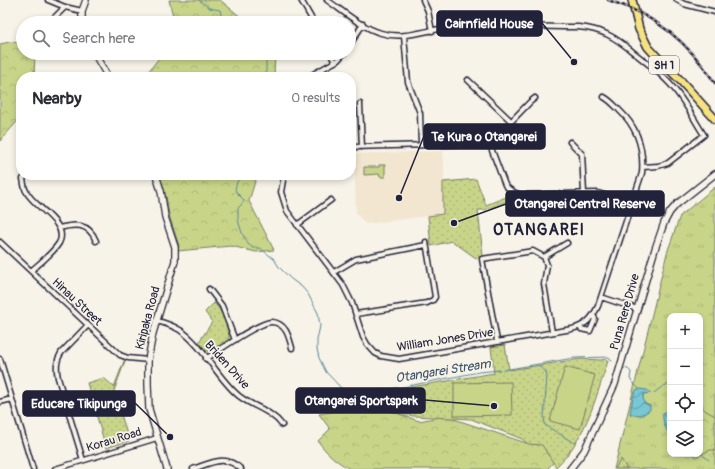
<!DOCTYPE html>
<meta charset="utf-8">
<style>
:root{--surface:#fff;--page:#f2f2f3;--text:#2b2b33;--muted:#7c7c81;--line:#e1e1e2}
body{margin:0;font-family:Pangolin,sans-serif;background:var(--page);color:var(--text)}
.controls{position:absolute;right:12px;bottom:12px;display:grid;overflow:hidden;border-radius:8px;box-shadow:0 2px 6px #0003}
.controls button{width:36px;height:36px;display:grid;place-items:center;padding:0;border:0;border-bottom:1px solid var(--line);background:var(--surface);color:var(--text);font:20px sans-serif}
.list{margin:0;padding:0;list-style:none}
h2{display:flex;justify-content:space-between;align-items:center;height:52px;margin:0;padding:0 16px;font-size:17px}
h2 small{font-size:13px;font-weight:400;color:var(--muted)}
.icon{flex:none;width:22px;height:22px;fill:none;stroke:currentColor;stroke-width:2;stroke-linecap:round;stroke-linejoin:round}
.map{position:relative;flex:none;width:715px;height:469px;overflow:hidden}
.search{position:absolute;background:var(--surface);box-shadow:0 2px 6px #0003;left:16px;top:16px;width:340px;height:44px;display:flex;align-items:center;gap:10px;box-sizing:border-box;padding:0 14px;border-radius:22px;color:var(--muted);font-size:15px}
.panel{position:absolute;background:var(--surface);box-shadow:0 2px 6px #0003;left:16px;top:72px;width:340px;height:108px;border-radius:16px}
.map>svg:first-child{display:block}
.built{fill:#f2e6d0}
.grass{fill:url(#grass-tufts);stroke:#757c62;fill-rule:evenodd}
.forest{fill:url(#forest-crowns);stroke:#757c62}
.park{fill:url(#park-dots);stroke:#757c62}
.garden{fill:#c8d589;stroke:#757c62}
.water{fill:url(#water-waves);stroke:#568597}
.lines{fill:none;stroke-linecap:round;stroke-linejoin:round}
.stream{stroke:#568597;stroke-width:1}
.minor-casing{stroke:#22223b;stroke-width:7}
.secondary-casing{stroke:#22223b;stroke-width:8}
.trunk-casing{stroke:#22223b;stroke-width:10}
.minor{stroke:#f7f3e8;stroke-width:4}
.secondary{stroke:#f7f3e8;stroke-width:5.5}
.trunk{stroke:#f6e281;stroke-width:7}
.rail-casing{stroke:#22223b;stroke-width:2.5}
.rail{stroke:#f7f3e8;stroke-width:1;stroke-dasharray:3;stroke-linecap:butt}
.labels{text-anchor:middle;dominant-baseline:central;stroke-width:3.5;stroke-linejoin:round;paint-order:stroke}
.shield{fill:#f7f3e8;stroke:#62616f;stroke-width:1}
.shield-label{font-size:11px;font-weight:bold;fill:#22223b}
.street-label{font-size:12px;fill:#22223b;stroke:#f7f3e8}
.water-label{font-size:13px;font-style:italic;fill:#3c5469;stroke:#f7f3e8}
.district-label{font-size:16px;font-weight:bold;letter-spacing:1px;fill:#22223b;stroke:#f7f3e8}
.leader{fill:none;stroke:#22223b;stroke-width:1.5}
.callout-dot{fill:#22223b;stroke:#f7f3e8;stroke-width:1.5}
.callout{fill:#22223b;stroke:#22223b;stroke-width:1.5}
.callout-label{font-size:13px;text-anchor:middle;font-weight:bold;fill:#fff}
</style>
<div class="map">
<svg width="715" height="469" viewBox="0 0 715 469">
<defs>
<pattern id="grass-tufts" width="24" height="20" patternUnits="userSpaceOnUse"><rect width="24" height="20" fill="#c8d589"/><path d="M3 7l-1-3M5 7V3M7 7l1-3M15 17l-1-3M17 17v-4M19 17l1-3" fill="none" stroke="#acb777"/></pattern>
<pattern id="forest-crowns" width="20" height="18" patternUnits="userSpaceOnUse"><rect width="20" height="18" fill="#c8d589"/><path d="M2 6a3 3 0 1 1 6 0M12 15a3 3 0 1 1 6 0" fill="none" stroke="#acb777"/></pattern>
<pattern id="park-dots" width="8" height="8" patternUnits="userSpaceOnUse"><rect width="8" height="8" fill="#c8d589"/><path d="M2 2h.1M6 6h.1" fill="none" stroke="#acb777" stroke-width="1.8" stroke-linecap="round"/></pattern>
<pattern id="water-waves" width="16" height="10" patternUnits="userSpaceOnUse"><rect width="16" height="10" fill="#78c7d4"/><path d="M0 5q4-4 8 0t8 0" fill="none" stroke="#62a1ad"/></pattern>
</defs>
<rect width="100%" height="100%" fill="#f7f3e8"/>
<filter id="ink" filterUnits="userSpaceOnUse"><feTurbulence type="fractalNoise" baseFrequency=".025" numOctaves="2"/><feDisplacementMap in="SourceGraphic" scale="8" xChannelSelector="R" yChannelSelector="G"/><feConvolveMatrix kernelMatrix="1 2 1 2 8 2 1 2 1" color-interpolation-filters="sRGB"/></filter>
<g filter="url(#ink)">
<!-- built -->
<path class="built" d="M443,151L444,165L443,214L366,224L356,213L354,154Z"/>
<!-- grass -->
<path class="grass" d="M715,187V469H614L667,253L680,216ZM670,316H700V454H670Z"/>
<!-- forest -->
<path class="forest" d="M169,0H220L248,23H173L174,20Z
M10,42L23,43V53H35L34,77H21V117L0,141V44Z
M163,53H275L274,77H144Z
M157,175H257L249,201L274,250L256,252L231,246L177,251L179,246L169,215L166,197Z
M344,399L355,400L368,399L385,409L419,421L445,416L526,443L545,444L554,462L547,469H350C337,462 327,454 318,441L330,429L319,414L337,411Z
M700,405L706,411L715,416V450H710L696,457L693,454H700Z
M621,459L627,469H615Z"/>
<!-- park -->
<path class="park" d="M476,179L486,205L506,197L507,201L485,210H478L483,256L476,258L452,241L431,246L428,216L443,214V182Z
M214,303C223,312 229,326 229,339L210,351H206L199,342L212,322L205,312Z
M505,345L509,370L580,359L601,360L606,359L608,361C596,397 586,439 556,467L542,445L528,444L522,439L471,419L413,416L397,413L388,391L494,373L491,347Z
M124,361H125L114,391L129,441L106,448L87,383L104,378L114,387Z"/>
<!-- garden -->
<path class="garden" d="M379,165H385V177H380L379,174L364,175V167H379Z
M565,367L595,375L580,429L550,421Z
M511,382L512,415L454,416V383Z"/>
<!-- water -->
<path class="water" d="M639,389L647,390L651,393L644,394L643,396L644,403L650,406V410L642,415L630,414L633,397L636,390Z
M670,410V433H668C665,427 662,420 663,413Z"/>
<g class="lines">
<!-- stream -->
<path class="stream" d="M199,0L209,8L220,10L222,20L224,23
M263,53L262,56L266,62V77
M242,175L237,182L235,189L237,193L244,200L242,204L238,208V220L242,233L248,244L253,248H260L274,259L279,267L291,279L302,287L308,294L318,313L320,326L317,340V349L319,358L326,372L343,390L361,393L403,387L479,372L500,370
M538,365L546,372L547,376L544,417L545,425L574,443
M624,368L628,369L631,372L630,379L639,389
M503,370L574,358L609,357L612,361
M654,393L663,386L670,384
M700,453L709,460"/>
<defs>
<path id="minor" d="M48,0L65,7L82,11
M301,0L314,23
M327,0C344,12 361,27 381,33C403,40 425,30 447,28C490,24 536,27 578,27C602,29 615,37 633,52C646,62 659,72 670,84C684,99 693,118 704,135L668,163L658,166L643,167
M423,0L428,11L432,31
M677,0L684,4L715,12
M52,23L53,19L65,7
M404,36L408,82L420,113L421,145
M349,46L363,24
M330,53L335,62
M308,77L338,60L344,53
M468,80L511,121
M360,104L362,147
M488,140L505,185C510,191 514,193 521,195L598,193L632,204
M570,142L582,154L584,193
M351,147L472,144L488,140L499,134L530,102L535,98
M26,175L23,179C24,183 24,188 26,191C32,206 70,223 59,243C52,254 40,263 31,271
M284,175L281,192L287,211L343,285L352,303L363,337L367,344L375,353L381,356L399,359L572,329C586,325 592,319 598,306L642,173C644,149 638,128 620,111C615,106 610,100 604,97
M297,225L331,200
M59,228C74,224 89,222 96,241
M0,242L120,355L128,358L148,360
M544,257L567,243
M334,272L356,259L426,245
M209,289L222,306L235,340
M601,297L637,309
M356,314L427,303L433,300L435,297L426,242
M157,321C165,323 173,326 180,330C204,346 216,377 239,396C253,407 271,410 282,425
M580,327L581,329L590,331L595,319L593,315
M497,341L482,259L533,251L544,257L547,265L544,284L552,332
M0,359L33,469
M206,359C218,351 260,321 272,322C286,323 289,337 292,348
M0,402L12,399
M83,460L58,378C56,368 56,361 61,353L88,325
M55,469L157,438
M193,469C211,463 225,454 241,469"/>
<path id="secondary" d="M82,23V11L86,0
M94,53L108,77
M156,175L161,191L165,217L175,247V261L153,333L148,360V384L149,409L167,469
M570,469L584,451L615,384L655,249L664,223L670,212L677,204L715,174"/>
<path id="trunk" d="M632,0L639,29L648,47L658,58L682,82L715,119"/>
</defs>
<!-- minor casing -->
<use href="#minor" class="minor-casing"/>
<!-- secondary casing -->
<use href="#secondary" class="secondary-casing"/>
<!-- trunk casing -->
<use href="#trunk" class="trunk-casing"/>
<!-- minor -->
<use href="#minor" class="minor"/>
<!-- secondary -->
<use href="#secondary" class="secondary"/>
<!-- trunk -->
<use href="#trunk" class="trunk"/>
<defs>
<path id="rail" d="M608,0C656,15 688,42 715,83"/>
</defs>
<!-- rail casing -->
<use href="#rail" class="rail-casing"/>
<!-- rail -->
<use href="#rail" class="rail"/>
</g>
</g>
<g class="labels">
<!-- shield labels -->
<rect class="shield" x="649" y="56" width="30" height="18" rx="3"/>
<g class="shield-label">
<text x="664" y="65">SH 1</text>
</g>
<!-- street labels -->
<g class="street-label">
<text transform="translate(77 302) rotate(43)">Hinau Street</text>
<text transform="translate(625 312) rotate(-74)">Puna Rere Drive</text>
<text transform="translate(148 318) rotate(-75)">Kiripaka Road</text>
<text transform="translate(445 340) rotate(-9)">William Jones Drive</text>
<text transform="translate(227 365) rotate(48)">Briden Drive</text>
<text transform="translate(114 440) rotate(-17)">Korau Road</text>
</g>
<!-- water labels -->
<g class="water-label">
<text transform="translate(443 371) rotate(-9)">Otangarei Stream</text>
</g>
<!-- district labels -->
<g class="district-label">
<text x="539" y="230">OTANGAREI</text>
</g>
</g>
<!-- callouts -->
<path class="leader" d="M574 62L542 23M399 198L424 136M454 223L506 204M494 406L425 400M170 437L135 403"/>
<g class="callout-dot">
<circle cx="574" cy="62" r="4"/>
<circle cx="399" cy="198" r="4"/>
<circle cx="454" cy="223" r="4"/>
<circle cx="494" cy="406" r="4"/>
<circle cx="170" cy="437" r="4"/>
</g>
<g class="callout">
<rect x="437" y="11" width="105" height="25" rx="4"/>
<rect x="424" y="124" width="121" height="25" rx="4"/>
<rect x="506" y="191" width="158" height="25" rx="4"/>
<rect x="296" y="388" width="129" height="25" rx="4"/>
<rect x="23" y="391" width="112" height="25" rx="4"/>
</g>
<g class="callout-label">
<text x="489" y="28">Cairnfield House</text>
<text x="484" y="141">Te Kura o Otangarei</text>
<text x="585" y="208">Otangarei Central Reserve</text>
<text x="361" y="405">Otangarei Sportspark</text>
<text x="79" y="408">Educare Tikipunga</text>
</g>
</svg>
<div class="controls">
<button>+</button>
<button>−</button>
<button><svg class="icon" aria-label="locate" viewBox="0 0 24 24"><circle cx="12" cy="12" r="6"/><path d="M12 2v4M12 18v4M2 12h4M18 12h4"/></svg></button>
<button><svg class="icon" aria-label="layers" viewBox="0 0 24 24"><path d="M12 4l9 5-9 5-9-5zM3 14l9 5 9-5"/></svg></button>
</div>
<div class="search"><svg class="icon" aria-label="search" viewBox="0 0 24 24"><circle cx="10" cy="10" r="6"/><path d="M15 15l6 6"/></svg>Search here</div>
<section class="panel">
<h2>Nearby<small>0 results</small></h2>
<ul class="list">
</ul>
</section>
</div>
